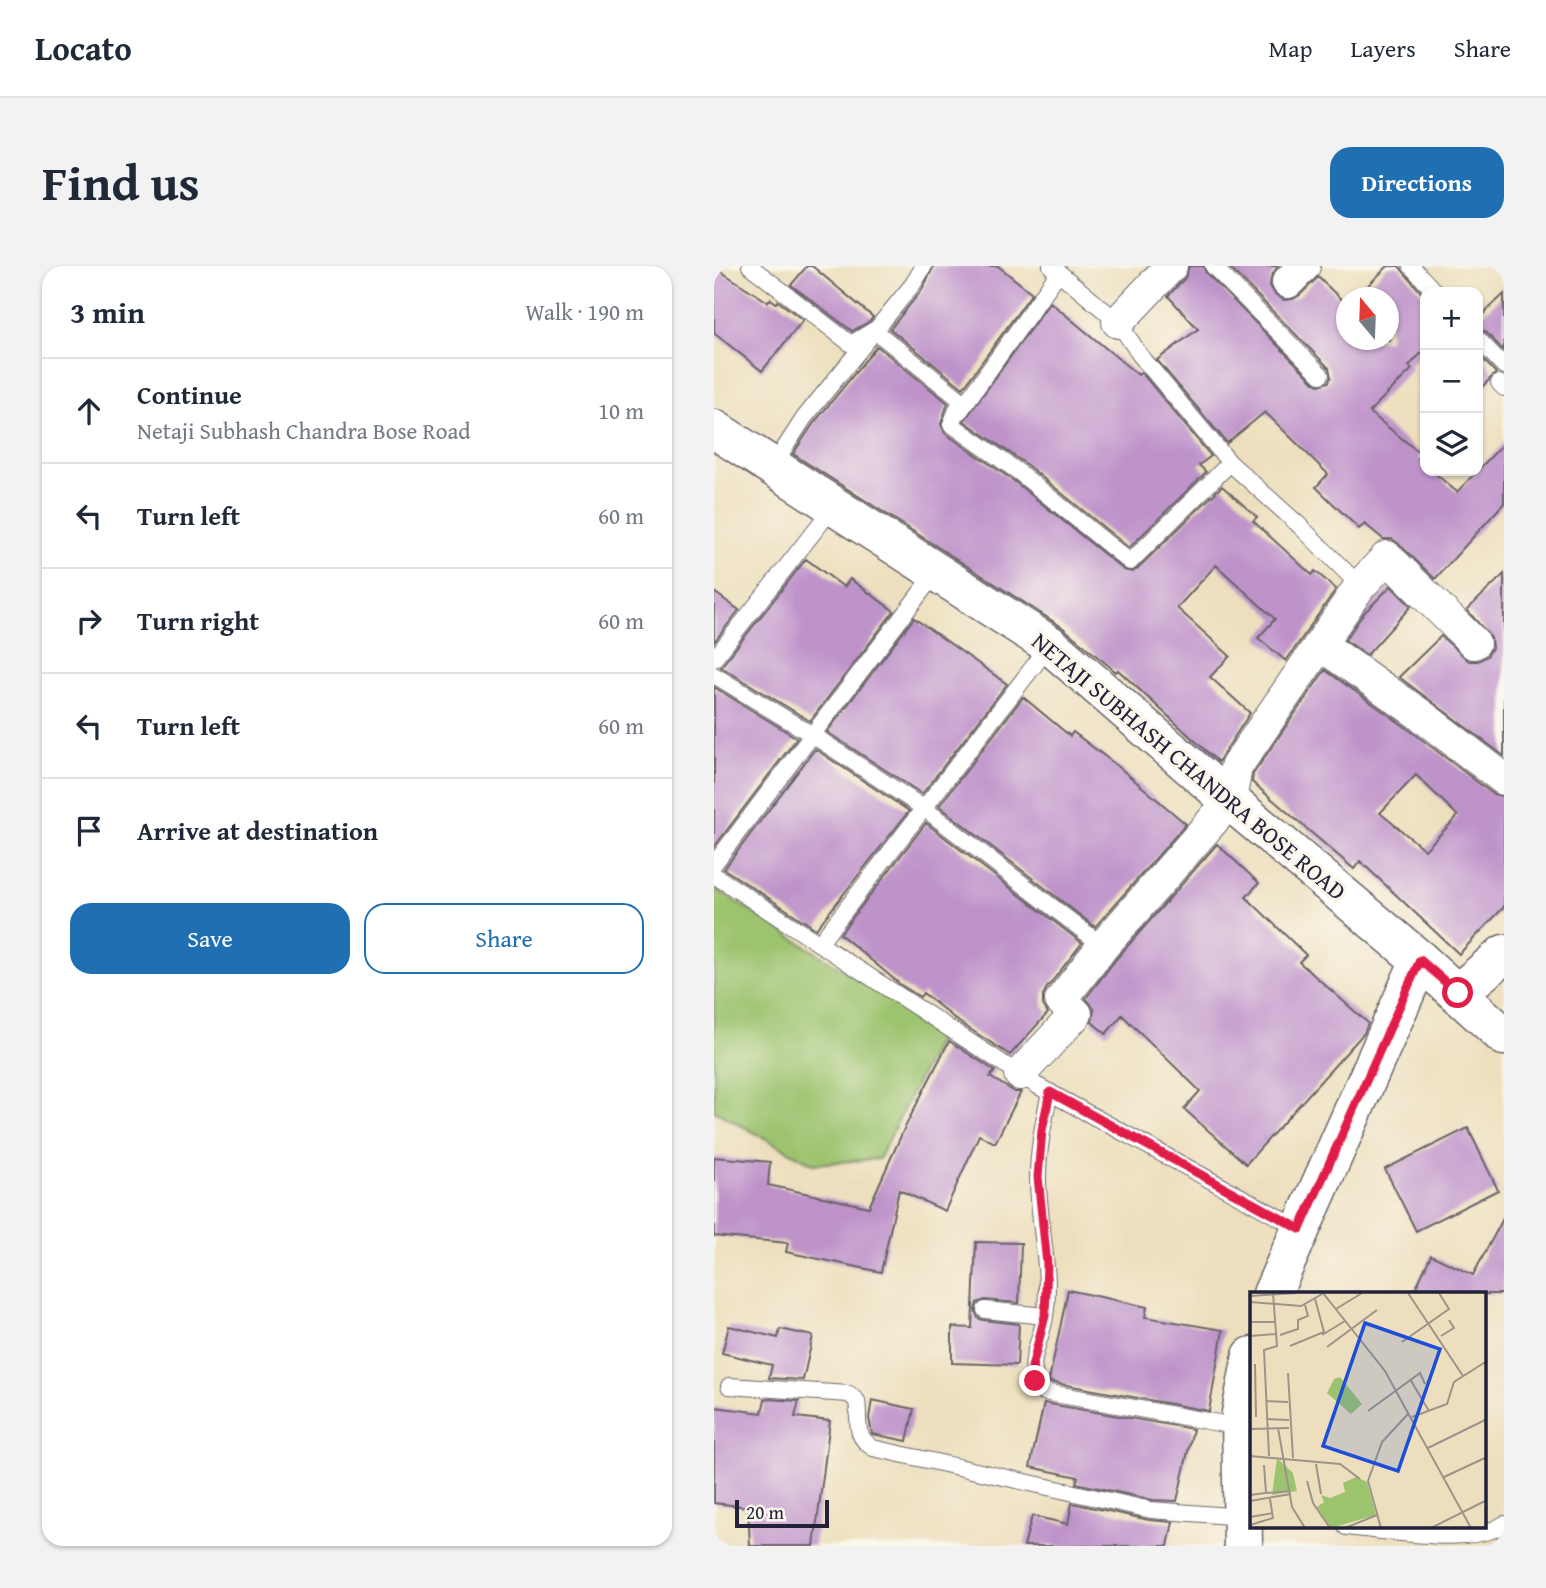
<!DOCTYPE html>
<meta charset="utf-8">
<style>
:root{--surface:#fff;--page:#f2f2f3;--text:#1f2937;--muted:#747a83;--line:#e0e1e3;--accent:#1f6fb2}
body{margin:0;font-family:"Gentium Book Plus",serif;background:var(--page);color:var(--text)}
.controls{position:absolute;right:21px;top:21px;display:grid;overflow:hidden;border-radius:14px;box-shadow:0 2px 5px #0004}
.controls button{width:63px;height:63px;display:grid;place-items:center;padding:0;border:0;border-bottom:2px solid var(--line);background:var(--surface);color:var(--text);font:35px sans-serif}
.compass{position:absolute;left:622px;top:21px;width:63px;height:63px;border-radius:50%;background:var(--surface);box-shadow:0 2px 5px #0004;rotate:341deg}
.scale{position:absolute;left:21px;bottom:18px;width:94px;box-sizing:border-box;padding-left:7px;border:4px solid #22223b;border-top:0;font-size:19px;line-height:24px;white-space:nowrap;color:#22223b;-webkit-text-stroke:5px #fbf7ec;paint-order:stroke}
.stop{position:absolute;width:21px;height:21px;margin:-16px;border:5px solid #e11d48;border-radius:50%;background:#fff}
.stop.end{background:#e11d48;border-color:#fff;box-shadow:0 2px 7px #0008}
.list{margin:0;padding:0;list-style:none}
h2{display:flex;justify-content:space-between;align-items:center;height:91px;margin:0;padding:0 28px;font-size:30px}
h2 small{font-size:23px;font-weight:400;color:var(--muted)}
.list li{display:grid;grid-template-columns:46px 1fr auto;gap:21px;align-items:center;box-sizing:border-box;height:105px;padding:0 28px;border-top:2px solid var(--line)}
.list b{display:block;font-size:26px;white-space:nowrap}
.list p{margin:0;font-size:23px;white-space:nowrap;color:var(--muted)}
.list em{font-size:23px;font-style:normal;color:var(--muted)}
.actions{display:flex;gap:14px;padding:21px 28px}
.actions a{flex:1;padding:16px 0;border:2px solid var(--accent);border-radius:21px;text-align:center;font-size:24px;color:var(--accent)}
.actions .main{background:var(--accent);color:#fff}
.icon{flex:none;width:38px;height:38px;fill:none;stroke:currentColor;stroke-width:2;stroke-linecap:round;stroke-linejoin:round}
.map{position:relative;flex:none;width:790px;height:1280px;overflow:hidden;border-radius:21px}
header{display:flex;align-items:center;gap:42px;box-sizing:border-box;height:98px;padding:0 35px;background:var(--surface);border-bottom:2px solid var(--line)}
header strong{font-size:33px}
nav{display:flex;gap:38px;margin-inline-start:auto;font-size:24px}
.intro{display:flex;align-items:center;justify-content:space-between;box-sizing:border-box;height:168px;padding:0 42px}
h1{margin:0;font-size:49px}
.button{padding:18px 32px;border-radius:21px;background:var(--accent);color:#fff;font-size:24px;font-weight:700}
main{display:flex;gap:42px;padding:0 42px}
aside{flex:1;background:var(--surface);border-radius:21px;box-shadow:0 2px 5px #0004}
.map>svg:first-child{display:block}
.green{fill:#9cc36e;stroke:#5f7254;stroke-width:2}
.building{fill:#be93ca;fill-rule:evenodd}
.lines{fill:none;stroke-linecap:round;stroke-linejoin:round}
.lane-casing{stroke:#696468;stroke-width:18}
.street-casing{stroke:#696468;stroke-width:34}
.secondary-casing{stroke:#696468;stroke-width:41}
.primary-casing{stroke:#696468;stroke-width:41}
.lane{stroke:#fff;stroke-width:16}
.street{stroke:#fff;stroke-width:32}
.secondary{stroke:#fff;stroke-width:38}
.primary{stroke:#fff;stroke-width:38}
.route{stroke:#e11d48;stroke-width:9}
.labels{text-anchor:middle;dominant-baseline:central;stroke-width:7;stroke-linejoin:round;paint-order:stroke}
.street-label{font-size:24px;fill:#22223b;stroke:#fbf7ec}
.inset-road{fill:none;stroke:#9c9389;stroke-width:2}
.view{fill:#1d4ed8;fill-opacity:0.15;stroke:#1d4ed8;stroke-width:3.5}
.inset-edge{fill:none;stroke:#22223b;stroke-width:3.5}
</style>
<header>
<strong>Locato</strong>
<nav><a>Map</a><a>Layers</a><a>Share</a></nav>
</header>
<div class="intro"><h1>Find us</h1><a class="button">Directions</a></div>
<main>
<aside>
<h2>3 min<small>Walk · 190 m</small></h2>
<ul class="list">
<li><svg class="icon" aria-label="ahead" viewBox="0 0 24 24"><path d="M12 20V5M6 11l6-6 6 6"/></svg><div><b>Continue</b><p>Netaji Subhash Chandra Bose Road</p></div><em>10 m</em></li>
<li><svg class="icon" aria-label="left" viewBox="0 0 24 24"><path d="M17 20v-9H6M10 6l-5 5 5 5"/></svg><div><b>Turn left</b></div><em>60 m</em></li>
<li><svg class="icon" aria-label="right" viewBox="0 0 24 24"><path d="M7 20v-9h11M14 6l5 5-5 5"/></svg><div><b>Turn right</b></div><em>60 m</em></li>
<li><svg class="icon" aria-label="left" viewBox="0 0 24 24"><path d="M17 20v-9H6M10 6l-5 5 5 5"/></svg><div><b>Turn left</b></div><em>60 m</em></li>
<li><svg class="icon" aria-label="arrive" viewBox="0 0 24 24"><path d="M6 21V4h12l-3 4 3 4H6"/></svg><div><b>Arrive at destination</b></div></li>
</ul>
<div class="actions"><a class="main">Save</a><a>Share</a></div>
</aside>
<div class="map">
<svg width="790" height="1280" viewBox="0 0 790 1280">
<rect width="100%" height="100%" fill="#fbf7ec"/>
<filter id="ink" filterUnits="userSpaceOnUse"><feTurbulence type="fractalNoise" baseFrequency=".0143" numOctaves="2"/><feDisplacementMap in="SourceGraphic" scale="14" xChannelSelector="R" yChannelSelector="G"/><feConvolveMatrix kernelMatrix="1 2 1 2 8 2 1 2 1" color-interpolation-filters="sRGB"/></filter>
<filter id="wash" filterUnits="userSpaceOnUse"><feTurbulence type="fractalNoise" baseFrequency=".00686" numOctaves="4" result="noise"/><feDisplacementMap in="SourceGraphic" scale="28" xChannelSelector="R" yChannelSelector="G"/><feGaussianBlur stdDeviation="1.57" result="paint"/><feColorMatrix in="noise" values="0 0 0 0 0 0 0 0 0 0 0 0 0 0 0 0 0 1.4 0 .05"/><feComposite in="paint" operator="in"/></filter>
<g filter="url(#wash)">
<rect width="100%" height="100%" fill="#eddfbd"/>
<!-- green -->
<path class="green" d="M0,622L228,766L165,893L99,898L0,845Z"/>
<g id="blocks">
<!-- building -->
<path class="building" d="M93,0H98L159,51L156,55L138,65L77,19Z
M220,0H284L318,27L249,122L176,63L208,24Z
M475,0H489L492,7L600,116L605,119L615,116L617,111L615,102L514,0H564L557,11L556,20L561,28L570,34L579,33L586,29L604,11L633,39V74H675V32H641L674,0H685L711,31V83L695,100L698,103L655,146L707,188L704,192L711,199V205H718L743,226L790,177V237L721,313L685,278L678,273H669L651,258L645,263L602,221L614,208L551,146L513,177L443,94L484,63L454,30L471,12Z
M0,1L54,36L57,33L62,37L64,35L89,54L48,105L0,67Z
M790,28V85L772,66L764,63V53Z
M336,36L424,109L427,106L497,190L485,199L492,206L415,282L313,199L250,155Z
M163,80L234,137L227,158L231,167L300,215L410,304L418,306L423,303L508,220L543,251L539,255L598,309L601,305L622,323L572,395L544,372L561,353L502,299L463,342L516,390L496,411L536,447L504,496L404,404L402,406L348,361L79,188L99,158Z
M764,88L782,107L764,125Z
M92,293L130,321L136,313L180,345L96,455L7,401Z
M790,308V490L685,411L727,370L755,395H764L773,390L778,382L777,372L753,344Z
M677,320L697,340L653,389L631,374L650,347Z
M0,326L25,344L0,376Z
M200,352L293,418L208,528L113,466Z
M611,404L693,462L779,528L790,531V641L745,688L646,595L640,603L538,516L539,508ZM702,509L744,550L711,584L666,547Z
M0,421L83,472L0,581Z
M309,431L356,470L359,466L406,502L472,558L381,661L225,540Z
M101,483L195,545L102,663L10,603Z
M212,557L368,677L332,723L329,730V739L334,747L296,789L245,756L209,727L206,731L187,719L126,668Z
M503,578L545,617L532,631L592,689L585,696L654,757L650,767L532,898L470,843L486,825L408,749L392,768L378,756L380,743L372,732L403,692Z
M235,775L281,805L276,811L301,826H307L281,877L265,869L231,945L185,924L167,1006L72,986L74,977L0,970V891L56,896L54,919L155,941L190,863Z
M754,862L784,924L702,965L671,903Z
M790,951V1028H699L717,989L759,1009Z
M262,976L307,977L305,1037L271,1034L263,1037L261,1044L264,1052L269,1054L305,1058L303,1099L238,1097V1061L258,1062Z
M354,1024L433,1041L431,1051L509,1064L495,1145L336,1116L335,1114Z
M15,1060L64,1072L66,1063L99,1070L89,1114L55,1112L58,1099L8,1087Z
M51,1133L85,1135L81,1151L116,1155L100,1280H36L34,1241L0,1237V1141L48,1147Z
M158,1134L200,1143L193,1175L158,1168L155,1152Z
M330,1137L479,1163L463,1235L439,1234L362,1217L364,1211L316,1201Z
M358,1237L435,1254L459,1256L454,1280H310L318,1250L354,1258Z"/>
</g>
</g>
<g filter="url(#ink)">
<use href="#blocks" fill-opacity="0" stroke="#696468" stroke-width="2"/>
<g class="lines">
<defs>
<path id="lane" d="M36,0L137,78L160,64L247,134L237,158L306,207L416,296L516,197
M337,0L404,56L426,89L516,197L586,260L646,320
M499,0L607,109
M697,0L721,26
M764,73L790,100
M785,117L790,122
M246,145L345,6
M59,200L90,152L199,18L210,0
M0,393L120,240
M0,409L97,468L211,543L389,680
M0,598L223,305
M0,609L322,819L586,963
M105,678L336,379
M336,826C330,854 324,883 324,911C324,958 338,1004 331,1051C326,1081 308,1099 330,1126L527,1161
M271,1044L331,1050
M15,1120L135,1128L143,1135C146,1156 139,1169 159,1182L437,1244L529,1251
M632,1261C672,1265 760,1280 790,1258"/>
<path id="street" d="M574,16L590,0
M404,56L457,0
M607,379L704,447L790,513
M306,808L362,748L347,734L389,680L516,535L522,501L646,320L673,291L760,377"/>
<path id="secondary" d="M744,727L790,688
M558,1028L706,694
M529,1280L527,1147L538,1090"/>
<path id="primary" d="M0,163L336,379L516,535L706,694L790,770"/>
</defs>
<!-- lane casing -->
<use href="#lane" class="lane-casing"/>
<!-- street casing -->
<use href="#street" class="street-casing"/>
<!-- secondary casing -->
<use href="#secondary" class="secondary-casing"/>
<!-- primary casing -->
<use href="#primary" class="primary-casing"/>
<!-- lane -->
<use href="#lane" class="lane"/>
<!-- street -->
<use href="#street" class="street"/>
<!-- secondary -->
<use href="#secondary" class="secondary"/>
<!-- primary -->
<use href="#primary" class="primary"/>
</g>
</g>
<g class="lines" filter="url(#ink)">
<!-- route -->
<path class="route" d="M321,1115L318,1101L331,1050L333,998L324,911L328,864L336,826L586,963L706,694L744,727"/>
</g>
<g class="labels">
<!-- street labels -->
<g class="street-label">
<text transform="translate(475 500) rotate(40)">NETAJI SUBHASH CHANDRA BOSE ROAD</text>
</g>
</g>
<!-- overview -->
<g transform="translate(536 1026)">
<rect width="236" height="236" fill="#eddfbd"/>
<path d="M90,85L112,112L101,122L77,101L84,87ZM27,166L43,181L47,199L22,203ZM106,185L117,190L126,223L81,236L67,215L74,210L71,203L80,206L95,200L93,191Z" fill="#9cc36e"/>
<path class="inset-road" d="M73,1L135,79L221,236M158,1L213,84M0,4L46,1M0,10L51,14L74,1M86,17L112,1M0,30H25M30,43L48,37V28L58,24L55,13M72,43L95,29M0,44L27,42M191,44L204,36L199,28M152,50L199,17L189,1M40,54L74,40L65,7M77,55L127,18M5,72L6,125M38,81L43,166M160,87L179,119M16,109L38,110M118,119L170,81L175,92M162,125L197,112L204,90L237,69M16,127L39,128M28,136L42,215L55,236M0,137L39,136M178,156L237,127M0,164L90,172L110,187M19,164L14,58L27,54L23,1M66,172L71,202M194,185L237,165M57,189L63,211L80,236M16,201L40,199M0,203L16,201L14,173M0,209L41,202M0,225L23,221M0,233L23,226L20,207M95,236L127,223M131,236L118,189L132,150L158,122M181,236L237,208"/>
<path class="view" d="M115,31L190,57L148,179L73,154Z"/>
<rect width="236" height="236" class="inset-edge"/>
</g>
</svg>
<div class="controls">
<button>+</button>
<button>−</button>
<button><svg class="icon" aria-label="layers" viewBox="0 0 24 24"><path d="M12 4l9 5-9 5-9-5zM3 14l9 5 9-5"/></svg></button>
</div>
<svg class="compass" viewBox="-18 -18 36 36"><path d="M0-13l5 13h-10z" fill="#e53935"/><path d="M0 13l5-13h-10z" fill="#747a83"/></svg>
<div class="scale">20 m</div>
<div class="stop" style="left:744px;top:727px"></div>
<div class="stop end" style="left:321px;top:1115px"></div>
</div>
</main>
